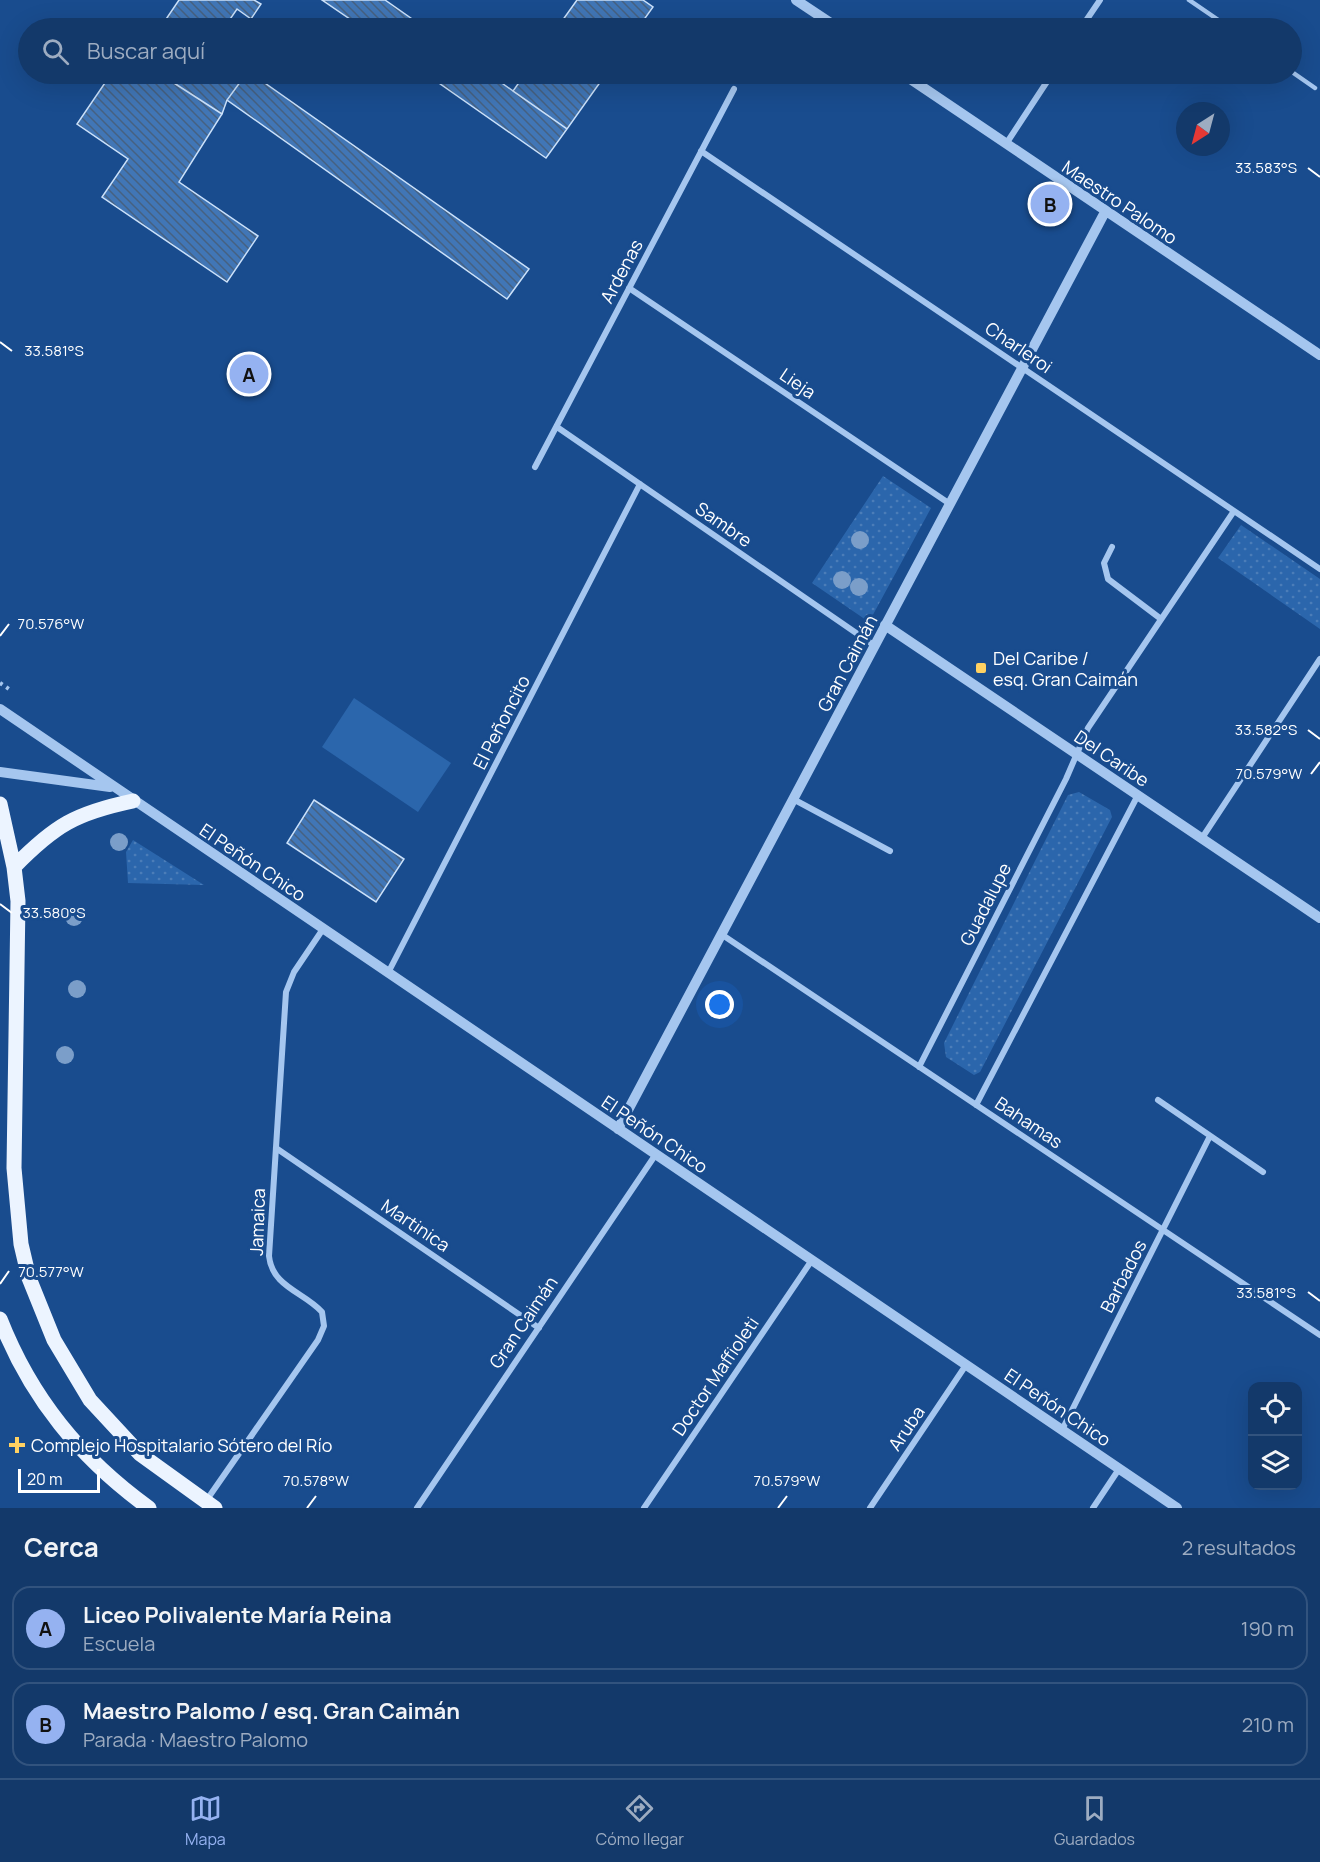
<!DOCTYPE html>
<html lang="es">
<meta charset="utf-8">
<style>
:root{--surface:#13396a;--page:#204472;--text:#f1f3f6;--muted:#9dacc1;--line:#32537e;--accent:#95b2f1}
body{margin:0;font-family:Manrope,sans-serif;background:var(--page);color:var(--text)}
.controls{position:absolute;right:18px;bottom:18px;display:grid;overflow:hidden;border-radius:12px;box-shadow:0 6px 24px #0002}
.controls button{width:54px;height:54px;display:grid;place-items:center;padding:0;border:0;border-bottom:2px solid var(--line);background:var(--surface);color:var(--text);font:30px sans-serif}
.compass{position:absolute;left:1176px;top:102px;width:54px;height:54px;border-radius:50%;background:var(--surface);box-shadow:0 6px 24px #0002;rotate:216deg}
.scale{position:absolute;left:18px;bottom:15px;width:82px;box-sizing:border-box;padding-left:6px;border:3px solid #fff;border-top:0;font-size:16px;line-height:21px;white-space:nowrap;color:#fff;-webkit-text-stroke:4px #194c8e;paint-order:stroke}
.you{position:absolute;left:720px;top:1005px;width:21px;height:21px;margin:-15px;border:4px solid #fff;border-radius:50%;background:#1a73e8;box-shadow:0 0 0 9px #1a73e833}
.badge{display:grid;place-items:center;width:39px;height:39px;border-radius:50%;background:var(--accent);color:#111;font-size:20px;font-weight:700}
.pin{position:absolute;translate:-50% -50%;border:3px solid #fff;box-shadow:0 2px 6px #0006}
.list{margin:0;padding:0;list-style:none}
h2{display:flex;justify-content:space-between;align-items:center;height:78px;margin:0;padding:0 24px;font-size:26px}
h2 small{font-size:20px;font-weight:400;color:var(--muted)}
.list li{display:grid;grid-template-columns:39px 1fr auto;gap:18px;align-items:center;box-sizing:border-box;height:84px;margin:0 12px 12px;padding:0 12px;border:2px solid var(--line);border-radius:18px}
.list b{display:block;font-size:22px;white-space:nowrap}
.list p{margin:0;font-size:20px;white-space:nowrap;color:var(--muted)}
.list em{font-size:20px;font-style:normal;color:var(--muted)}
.icon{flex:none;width:33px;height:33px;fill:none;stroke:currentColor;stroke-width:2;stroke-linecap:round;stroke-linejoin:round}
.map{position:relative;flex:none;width:1320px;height:1508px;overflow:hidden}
.search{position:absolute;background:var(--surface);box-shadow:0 6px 24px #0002;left:18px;right:18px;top:18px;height:66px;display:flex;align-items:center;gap:15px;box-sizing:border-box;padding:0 21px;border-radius:33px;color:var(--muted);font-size:22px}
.sheet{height:270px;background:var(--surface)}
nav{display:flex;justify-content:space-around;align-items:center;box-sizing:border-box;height:84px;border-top:2px solid var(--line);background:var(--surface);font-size:16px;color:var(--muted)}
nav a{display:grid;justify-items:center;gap:3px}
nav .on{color:var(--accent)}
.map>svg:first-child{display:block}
.grass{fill:url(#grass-dots)}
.garden{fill:#2b66ac}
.building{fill:url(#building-back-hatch);stroke:#cbe1fa;stroke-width:1.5}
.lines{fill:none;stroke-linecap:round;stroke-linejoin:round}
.path{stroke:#a5c6ef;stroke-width:4;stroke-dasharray:3 4.5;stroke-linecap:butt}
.service{stroke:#a5c6ef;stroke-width:4.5}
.minor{stroke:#a5c6ef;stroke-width:6}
.tertiary{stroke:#a5c6ef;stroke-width:10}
.primary{stroke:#ecf4ff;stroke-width:15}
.tree{fill:#7b9ec9}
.ticks{fill:none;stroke:#fff;stroke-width:2}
.poi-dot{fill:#ffd162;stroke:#194c8e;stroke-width:2}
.labels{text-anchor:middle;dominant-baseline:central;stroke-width:6;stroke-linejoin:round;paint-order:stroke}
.street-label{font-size:18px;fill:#fff;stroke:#194c8e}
.poi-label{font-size:18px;fill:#fff;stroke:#194c8e;text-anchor:start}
.ticks-label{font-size:15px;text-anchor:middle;fill:#fff;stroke:#194c8e;stroke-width:6;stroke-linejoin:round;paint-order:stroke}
</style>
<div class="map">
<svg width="1320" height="1508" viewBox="0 0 1320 1508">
<defs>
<pattern id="grass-dots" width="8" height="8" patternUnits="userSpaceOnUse" patternTransform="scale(1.5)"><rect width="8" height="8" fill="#2b66ac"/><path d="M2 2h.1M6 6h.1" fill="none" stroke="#4b7db8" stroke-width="1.8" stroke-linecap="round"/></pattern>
<pattern id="building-back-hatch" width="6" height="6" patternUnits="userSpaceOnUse" patternTransform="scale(1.5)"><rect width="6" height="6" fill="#4176b6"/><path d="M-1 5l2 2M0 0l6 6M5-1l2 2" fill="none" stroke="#466181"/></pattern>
</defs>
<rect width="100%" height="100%" fill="#194c8e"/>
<!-- grass -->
<path class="grass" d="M883,476L931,508L869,622L812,583Z
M1241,525L1320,579V629L1218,558Z
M1079,792L1110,810L1112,817L980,1072L974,1075L946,1057L944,1043L1068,795Z
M133,840L204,885L128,883L126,852Z"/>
<!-- garden -->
<path class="garden" d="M354,698L451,763L418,812L322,747Z"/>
<!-- building -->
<path class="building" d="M179,0H254L261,4L251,19L237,9L224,28H160Z
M322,0H385L425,28H363Z
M577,0H643L653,7L638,28H557Z
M111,74H160L222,114L179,182L258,236L227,282L102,197L128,159L77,124Z
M160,74H246L227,100L222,114Z
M246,74H252L529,269L507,299L227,100Z
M426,74H489L567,129L546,158Z
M525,74H606L567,129L513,91Z
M314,800L404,859L376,902L287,843Z"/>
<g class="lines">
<!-- path -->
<path class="path" d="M0,683L12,691"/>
<!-- service -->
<path class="service" d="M1189,0L1230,28
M1292,72L1315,88"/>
<!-- minor -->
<path class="minor" d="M1081,28L1100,0
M1006,144L1052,74
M701,151L1320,569
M629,288L950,504
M557,427L875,646
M535,467L734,89
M1112,547L1104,563L1108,579L1161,619
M793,799L890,851
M1202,838L1320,659
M721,934L1320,1335
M388,973L640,484
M919,1067L1066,779L1088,728L1234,511
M1158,1100L1263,1172
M976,1105L1138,795
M276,1148L539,1328
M1062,1430L1210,1136
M206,1501L318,1340L324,1326L322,1312C304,1292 272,1287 269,1256L286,992L294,972L323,929
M417,1508L656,1154
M644,1508L812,1260
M870,1508L966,1365
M1093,1508L1119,1469"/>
<!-- tertiary -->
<path class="tertiary" d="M796,0L838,28
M903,74L1320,355
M885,625L1320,918
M0,709L1177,1508
M0,772L110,787
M618,1129L1105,212"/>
<!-- primary -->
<path class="primary" d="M0,804L14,867L18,901L14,1168L21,1244L29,1278L54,1340L90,1400L140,1454L215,1508
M14,867C55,825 76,813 133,801
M0,1319C31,1398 80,1458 149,1508"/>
</g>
<!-- trees -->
<g class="tree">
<circle cx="860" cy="540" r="9"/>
<circle cx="842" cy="580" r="9"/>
<circle cx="859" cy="587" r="9"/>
<circle cx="119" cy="842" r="9"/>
<circle cx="74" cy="917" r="9"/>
<circle cx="77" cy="989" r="9"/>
<circle cx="65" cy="1055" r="9"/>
</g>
<!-- ticks -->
<path class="ticks" d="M1308,168L1320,177M0,342L12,351M0,636L9,624M1308,730L1320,739M1311,774L1320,762M0,904L12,913M0,1284L9,1271M1308,1292L1320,1301M307,1508L316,1496M778,1508L787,1496"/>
<!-- markers -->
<g class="poi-dot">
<rect x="975" y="662" width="12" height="12" rx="3"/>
<path d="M14 1436h6v6h6v6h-6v6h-6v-6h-6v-6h6z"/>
</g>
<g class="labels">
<!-- street labels -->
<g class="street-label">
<text transform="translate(1120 202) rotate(34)">Maestro Palomo</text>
<text transform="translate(621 271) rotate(-62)">Ardenas</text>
<text transform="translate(1019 347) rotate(34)">Charleroi</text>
<text transform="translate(798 383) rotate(34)">Lieja</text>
<text transform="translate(724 524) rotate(35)">Sambre</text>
<text transform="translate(847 663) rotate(-62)">Gran Caimán</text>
<text transform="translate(501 722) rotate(-63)">El Peñoncito</text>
<text transform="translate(1112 758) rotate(34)">Del Caribe</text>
<text transform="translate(253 862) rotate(34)">El Peñón Chico</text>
<text transform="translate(985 904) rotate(-63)">Guadalupe</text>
<text transform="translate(1029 1122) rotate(34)">Bahamas</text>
<text transform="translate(655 1134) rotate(34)">El Peñón Chico</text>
<text transform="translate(257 1222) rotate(-88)">Jamaica</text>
<text transform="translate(416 1225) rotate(34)">Martinica</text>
<text transform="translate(1123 1276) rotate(-63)">Barbados</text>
<text transform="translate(523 1322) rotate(-56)">Gran Caimán</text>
<text transform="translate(715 1376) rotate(-56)">Doctor Maffioleti</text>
<text transform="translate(1058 1407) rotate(34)">El Peñón Chico</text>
<text transform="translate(906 1428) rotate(-56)">Aruba</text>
</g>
<!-- poi labels -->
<g class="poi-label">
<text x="993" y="658">Del Caribe /<tspan x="993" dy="21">esq. Gran Caimán</tspan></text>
<text x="31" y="1445">Complejo Hospitalario Sótero del Río</text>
</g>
</g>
<g class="ticks-label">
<text x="1266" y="173">33.583°S</text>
<text x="54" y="356">33.581°S</text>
<text x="51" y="629">70.576°W</text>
<text x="1266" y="735">33.582°S</text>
<text x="1269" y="779">70.579°W</text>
<text x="54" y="918">33.580°S</text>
<text x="51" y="1277">70.577°W</text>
<text x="1266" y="1298">33.581°S</text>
<text x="316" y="1486">70.578°W</text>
<text x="787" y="1486">70.579°W</text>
</g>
</svg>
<div class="controls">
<button><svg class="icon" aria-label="locate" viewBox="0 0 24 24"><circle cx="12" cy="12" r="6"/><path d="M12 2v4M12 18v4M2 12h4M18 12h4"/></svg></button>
<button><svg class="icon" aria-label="layers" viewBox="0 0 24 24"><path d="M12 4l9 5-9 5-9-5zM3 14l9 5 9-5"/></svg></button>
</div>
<svg class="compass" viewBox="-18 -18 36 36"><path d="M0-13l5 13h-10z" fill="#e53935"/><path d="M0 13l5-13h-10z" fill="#9dacc1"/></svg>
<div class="scale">20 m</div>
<div class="you"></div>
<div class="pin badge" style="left:249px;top:374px">A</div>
<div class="pin badge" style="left:1050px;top:204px">B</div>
<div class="search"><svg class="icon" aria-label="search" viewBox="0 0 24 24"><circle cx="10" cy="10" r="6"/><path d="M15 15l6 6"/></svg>Buscar aquí</div>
</div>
<section class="sheet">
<h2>Cerca<small>2 resultados</small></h2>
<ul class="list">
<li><span class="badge">A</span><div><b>Liceo Polivalente María Reina</b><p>Escuela</p></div><em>190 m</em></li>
<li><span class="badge">B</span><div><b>Maestro Palomo / esq. Gran Caimán</b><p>Parada · Maestro Palomo</p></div><em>210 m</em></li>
</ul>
</section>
<nav>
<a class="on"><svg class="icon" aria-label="map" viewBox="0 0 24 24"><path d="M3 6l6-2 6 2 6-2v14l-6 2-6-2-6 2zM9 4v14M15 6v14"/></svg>Mapa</a>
<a><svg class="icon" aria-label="directions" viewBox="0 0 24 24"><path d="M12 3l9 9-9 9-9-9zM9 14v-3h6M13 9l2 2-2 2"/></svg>Cómo llegar</a>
<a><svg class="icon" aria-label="saved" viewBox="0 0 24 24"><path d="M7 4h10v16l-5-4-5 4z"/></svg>Guardados</a>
</nav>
